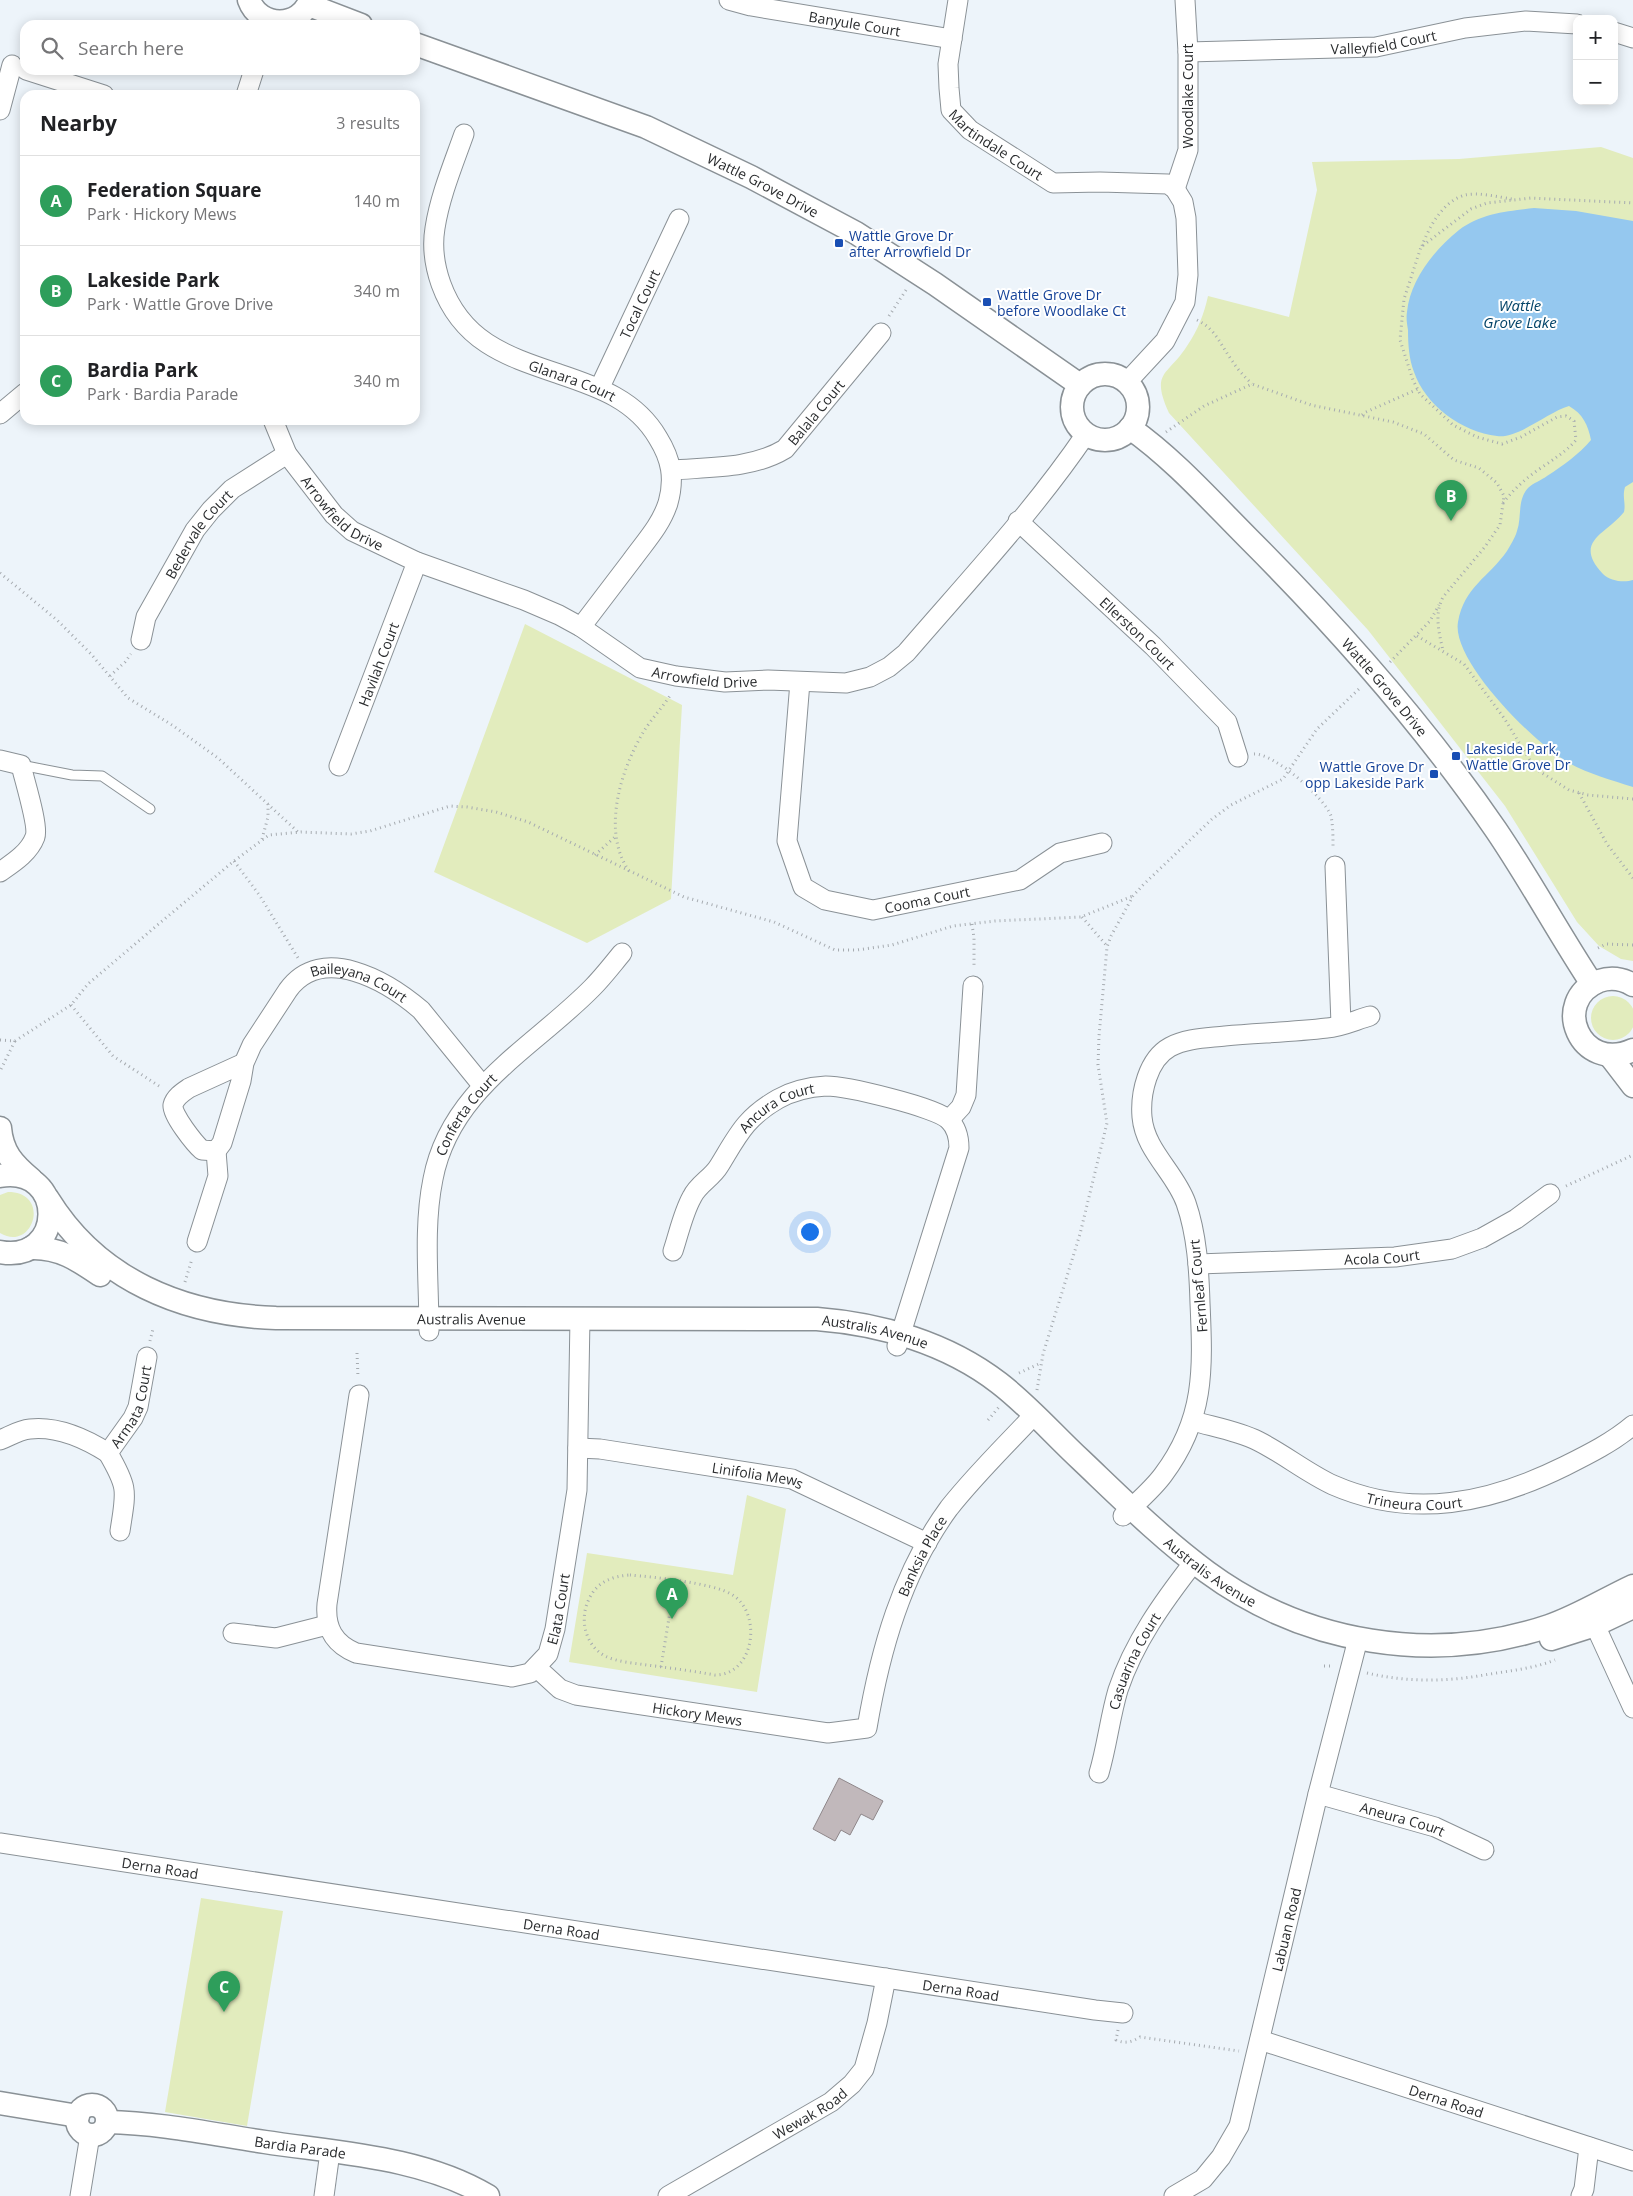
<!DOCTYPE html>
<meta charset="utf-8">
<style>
:root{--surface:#fff;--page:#f6f6f6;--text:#202124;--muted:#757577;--line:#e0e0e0;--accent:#9255cc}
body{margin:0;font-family:"Open Sans",sans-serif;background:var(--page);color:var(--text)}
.controls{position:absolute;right:15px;top:15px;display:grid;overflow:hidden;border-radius:10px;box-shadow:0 2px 12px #0003}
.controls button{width:45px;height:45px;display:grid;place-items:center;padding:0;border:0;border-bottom:1px solid var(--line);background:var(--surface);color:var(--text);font:25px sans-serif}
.you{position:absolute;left:809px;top:1231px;width:18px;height:18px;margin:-12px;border:4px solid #fff;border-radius:50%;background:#1a73e8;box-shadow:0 0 0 8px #1a73e833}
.badge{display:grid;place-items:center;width:32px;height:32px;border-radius:50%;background:var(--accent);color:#fff;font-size:16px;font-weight:700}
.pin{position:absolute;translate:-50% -41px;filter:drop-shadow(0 1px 2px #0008)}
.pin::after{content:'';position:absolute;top:26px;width:18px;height:15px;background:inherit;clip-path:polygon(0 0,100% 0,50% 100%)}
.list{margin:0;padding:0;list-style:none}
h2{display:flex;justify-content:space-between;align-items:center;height:65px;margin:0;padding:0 20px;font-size:21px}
h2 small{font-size:16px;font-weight:400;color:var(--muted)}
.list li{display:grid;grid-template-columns:32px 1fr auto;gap:15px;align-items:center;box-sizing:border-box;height:90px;padding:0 20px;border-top:1px solid var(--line)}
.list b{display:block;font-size:19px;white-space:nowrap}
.list p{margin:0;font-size:16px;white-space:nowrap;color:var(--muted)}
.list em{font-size:16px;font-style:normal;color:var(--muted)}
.icon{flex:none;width:28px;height:28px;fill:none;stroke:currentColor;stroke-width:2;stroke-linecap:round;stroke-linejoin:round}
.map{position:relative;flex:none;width:1633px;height:2196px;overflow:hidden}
.search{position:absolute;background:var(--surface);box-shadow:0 2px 12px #0003;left:20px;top:20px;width:400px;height:55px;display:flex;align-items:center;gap:12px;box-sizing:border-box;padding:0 18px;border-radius:15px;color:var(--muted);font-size:19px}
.panel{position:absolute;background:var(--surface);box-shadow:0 2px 12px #0003;left:20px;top:90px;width:400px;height:335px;border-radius:15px}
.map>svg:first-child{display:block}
.green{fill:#e2ecbd}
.water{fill:#95c8ef}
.building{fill:#c1b8bb;stroke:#8f878a}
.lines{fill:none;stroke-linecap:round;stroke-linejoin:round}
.service-casing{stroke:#8a9196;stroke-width:11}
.minor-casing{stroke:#8a9196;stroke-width:21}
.tertiary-casing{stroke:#8a9196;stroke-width:25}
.path{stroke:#a6abb0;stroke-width:3;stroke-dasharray:1 4;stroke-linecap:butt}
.service{stroke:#fff;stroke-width:9}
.minor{stroke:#fff;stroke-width:19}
.tertiary{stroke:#fff;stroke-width:22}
.transit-dot{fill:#1a4fb4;stroke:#fff;stroke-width:2}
.labels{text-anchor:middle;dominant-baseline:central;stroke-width:4;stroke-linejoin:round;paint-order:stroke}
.street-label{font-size:14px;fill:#2a2c2e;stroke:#fff}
.transit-label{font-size:14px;fill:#164399;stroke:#fff;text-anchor:start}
.water-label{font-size:15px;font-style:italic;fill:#024368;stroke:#fff}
</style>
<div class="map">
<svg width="1633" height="2196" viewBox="0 0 1633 2196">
<rect width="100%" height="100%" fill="#edf4fa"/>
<!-- green -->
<path class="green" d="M1601,147L1633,158V961L1621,959L1599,946L1577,922L1505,806L1368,630L1169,413C1150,371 1168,376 1187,346C1198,330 1204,314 1208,296L1289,317L1317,190L1312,162L1459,159Z
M525,624L682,705L671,899L587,943L434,872Z
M1591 1018a22 22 0 1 1 44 0a22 22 0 1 1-44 0Z
M8,1192C52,1192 33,1253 0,1233V1195Z
M747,1495L786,1509L757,1692L569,1662L587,1553L733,1575Z
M201,1898L283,1911L247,2126L165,2112Z"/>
<!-- water -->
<path class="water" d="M1534,208L1576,211L1633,221V482L1625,487C1622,497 1626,503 1624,512C1607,534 1572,541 1603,574C1610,581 1624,583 1633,580V787C1611,780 1589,774 1569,763C1536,745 1451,661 1458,622C1464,587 1489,577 1507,551C1510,546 1515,538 1517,531C1522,517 1517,500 1528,488C1533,483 1542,480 1547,476C1564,465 1578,455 1591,440C1588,425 1583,414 1569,406C1548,412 1518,439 1497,436C1462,432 1425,405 1414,372C1409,359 1408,344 1408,330C1407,324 1406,318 1407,312C1410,280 1435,249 1459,230C1481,213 1508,211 1534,208Z"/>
<!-- building -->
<path class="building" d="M839,1778L883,1801L873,1820L861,1814L850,1835L841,1830L835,1841L813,1829Z"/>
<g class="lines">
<defs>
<path id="service" d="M21,765L72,775L102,776L150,809"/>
<g id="minor">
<path id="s1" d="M729,0L751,6L952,39"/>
<path id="s2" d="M958,0L948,64L949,88L951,110L970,130L1053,183L1100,182L1168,184L1175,189L1183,202L1186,218L1188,275L1185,302L1165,341L1127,382"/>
<path d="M1614,32L1633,38"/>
<path id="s3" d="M1188,52L1376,47L1465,28L1526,21L1577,24"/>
<path d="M26,70L104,95"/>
<path d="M246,95L254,70"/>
<path d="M0,110L12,65"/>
<path id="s4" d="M464,134C453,165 440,196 435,228C432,246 435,267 441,284C462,342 506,356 559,374C598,387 636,400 658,438C671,459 675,478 668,503C661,525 645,542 632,560C615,582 598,605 581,627"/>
<path d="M1175,189L1188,150V52L1185,0"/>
<path id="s5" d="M600,387L679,219"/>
<path d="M0,414L25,393"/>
<path id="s6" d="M273,420L287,454L334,515L352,531L417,562L524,600L559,615L581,627L640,668L676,676L725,682L768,680L846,683L870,677L889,667L906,653C967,582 1033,512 1086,434"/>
<path id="s7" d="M672,470C709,467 752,469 785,449L881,333"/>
<path id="s8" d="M1018,521L1153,646L1227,722L1238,757"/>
<path id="s9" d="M141,640L146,617L195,530L211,510L232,489L287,454"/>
<path id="s10" d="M800,682L787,841L803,887L825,900L873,910L1020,880L1060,853L1102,843"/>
<path d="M0,760L21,765C24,779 39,826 35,837C29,853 13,863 0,872"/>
<path id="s11" d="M339,766L417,562"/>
<path d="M1335,866L1341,1024"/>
<path id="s12" d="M244,1063L189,1088C183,1092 175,1097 173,1105C171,1114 195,1144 202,1150L216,1151L222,1143L241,1081L244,1063L252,1045L288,990C322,943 387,981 421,1010L482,1085"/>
<path d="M949,1120L961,1107L966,1095L973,986"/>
<path d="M197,1242L218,1176L216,1151"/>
<path id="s13" d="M673,1251C679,1233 683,1213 692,1197C698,1184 712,1178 719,1166C738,1135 745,1118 778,1099C792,1091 810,1087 826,1086C846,1086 936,1107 949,1120C957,1128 959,1137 959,1148L897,1346"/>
<path id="s14" d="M1198,1264L1395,1257L1452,1249L1482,1238L1516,1219L1550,1194"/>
<path id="s15" d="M429,1331C429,1281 423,1228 433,1179C450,1089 533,1048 592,988C603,977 612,965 622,953"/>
<path id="s16" d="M359,1395L327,1604C325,1628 334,1644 356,1653L512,1677L530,1673L548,1654L555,1629L577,1490L580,1318"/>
<path id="s17" d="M1193,1421C1214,1427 1238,1431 1258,1441C1284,1454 1307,1473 1333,1485C1413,1520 1490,1503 1565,1466C1589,1454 1613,1442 1633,1425"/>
<path d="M0,1440C10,1436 19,1430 30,1429C57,1426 86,1439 108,1453"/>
<path id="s18" d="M578,1448L600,1449L792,1479L927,1543"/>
<path d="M1123,1516C1136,1503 1152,1490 1163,1475C1205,1419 1203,1370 1200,1303C1199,1270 1197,1235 1186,1203C1175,1172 1145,1151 1142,1117C1140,1093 1148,1059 1170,1047C1186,1038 1208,1038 1225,1036C1259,1033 1293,1032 1327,1028C1341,1027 1356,1020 1370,1016"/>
<path id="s19" d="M120,1531C126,1491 129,1489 108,1453L133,1418L138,1407L147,1357"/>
<path d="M1589,1612L1633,1708"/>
<path d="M233,1633L276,1638L327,1625"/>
<path id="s20" d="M537,1668L560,1689L576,1695L828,1733L867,1728C880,1651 902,1572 949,1508C975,1475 1005,1446 1034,1415"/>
<path id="s21" d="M1099,1773C1107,1746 1110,1717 1118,1690C1134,1642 1163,1602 1194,1562"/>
<path id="s22" d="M1318,1794L1435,1827L1484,1850"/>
<path id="s23" d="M0,1843L1095,2010L1123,2013"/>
<path id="s24" d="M1260,2040L1633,2161"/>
<path d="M80,2196L90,2135"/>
<path d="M324,2196L330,2152"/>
<path id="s25" d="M668,2196L831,2102L852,2084L864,2069L877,2023L886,1978"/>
<path id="s26" d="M1174,2196L1203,2179L1221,2157L1239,2126L1318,1794L1358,1639"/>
<path d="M1581,2196L1584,2189L1589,2147"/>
</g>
<g id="tertiary">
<path d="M249,0C259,28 300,29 310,0"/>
<path d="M309,5L361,25"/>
<path id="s27" d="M415,44L646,127L751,177L856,233L935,284L1080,385"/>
<circle cx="1105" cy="407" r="33"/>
<path id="s28" d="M1130,428C1174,459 1211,501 1249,539C1339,629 1424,725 1496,830C1530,880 1559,934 1592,984"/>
<path d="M1633,985C1623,979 1611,977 1599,981C1550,1001 1580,1074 1633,1050"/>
<path d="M1610,1056L1633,1086"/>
<path d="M0,1128C2,1152 13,1164 31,1179"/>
<path d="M0,1176C67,1165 65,1264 0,1252"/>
<path id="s29" d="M48,1199C98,1280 183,1315 276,1318L817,1319C881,1324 947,1343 999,1383C1029,1406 1054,1435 1081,1460C1121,1498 1162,1539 1207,1572C1305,1644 1433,1665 1549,1626C1578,1616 1605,1599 1633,1586"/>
<path d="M31,1248C59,1247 78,1260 100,1275"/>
<path d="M1551,1639L1595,1625L1633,1607"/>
<path d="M0,2103L78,2116"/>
<circle cx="92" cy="2120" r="15"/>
<path id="s30" d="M107,2122C160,2123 212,2134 265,2142C338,2153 423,2157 488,2196"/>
</g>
</defs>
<!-- service casing -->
<use href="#service" class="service-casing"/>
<!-- minor casing -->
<use href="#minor" class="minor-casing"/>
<!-- tertiary casing -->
<use href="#tertiary" class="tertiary-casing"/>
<!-- path -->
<path class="path" d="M1422,246C1429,227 1443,201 1465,195C1479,192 1498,197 1512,199
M889,316L906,290
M1197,320C1216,329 1221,346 1233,362C1238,370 1245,377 1252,384
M1362,415L1366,412L1418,389
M1166,432L1204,406L1252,384L1311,405L1393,422L1424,434L1454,460L1479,468L1497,483L1504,496L1500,525L1484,548L1443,597C1434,615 1439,632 1443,651
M1503,503C1513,490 1525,479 1538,470C1552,460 1565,453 1576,440L1574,421L1566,416L1557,417L1521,437L1502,444L1477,437L1453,425L1420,394L1413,380L1400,340L1404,299L1421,247L1471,209L1487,203L1531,198L1633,203
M0,573L57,620L91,654L128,698L172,725L218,758L298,832
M1417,636L1464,664L1504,718L1531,762L1539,771L1569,790L1588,795L1633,799
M1390,662L1430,621L1439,605
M110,676L125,662L131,654
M1254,754C1274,753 1325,798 1331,816C1333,826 1333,838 1333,848
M1579,793L1607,844L1633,878
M262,839L268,817V804
M595,855L616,836
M234,861L260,896L298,958
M629,871C601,831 621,769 644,731C652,718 663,707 671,694
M1082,917L1107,946
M972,924L974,938V968
M1598,948L1606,944L1633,945
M71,1005L113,1056L162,1088
M0,1040L15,1041L71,1005L88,984L161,922L234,861L269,835L301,832L351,834L370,831L450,806L467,807L496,812L528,822L684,897L774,922L835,950H857L892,945L953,926L995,921L1081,917L1133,896
M1,1069L15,1041
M1566,1186L1633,1155
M185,1282L192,1259
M150,1341L153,1329
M357,1353L358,1377
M1019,1373L1041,1363
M1037,1390L1043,1354L1080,1234L1107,1123L1098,1065L1099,1036L1107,947L1111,936L1133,896L1143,885L1212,819L1231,805L1283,779L1317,729L1360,688
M988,1420L999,1407
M630,1575C654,1577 712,1583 731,1594C763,1612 755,1675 715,1675C693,1671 670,1668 647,1665C633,1663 617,1662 605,1656C585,1645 579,1619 589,1599C597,1582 612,1576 630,1575Z
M1324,1666H1333
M661,1667L675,1581
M1367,1673C1405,1682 1445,1682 1484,1675C1508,1671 1532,1669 1555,1660
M1118,2030L1116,2040C1125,2044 1132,2042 1140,2037L1239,2051"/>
<!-- service -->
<use href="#service" class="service"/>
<!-- minor -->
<use href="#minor" class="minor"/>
<!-- tertiary -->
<use href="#tertiary" class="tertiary"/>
</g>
<!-- markers -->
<g class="transit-dot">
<rect x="834" y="238" width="10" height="10" rx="2.5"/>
<rect x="982" y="297" width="10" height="10" rx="2.5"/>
<rect x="1451" y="751" width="10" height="10" rx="2.5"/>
<rect x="1429" y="769" width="10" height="10" rx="2.5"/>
</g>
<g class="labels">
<!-- street labels -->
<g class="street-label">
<text stroke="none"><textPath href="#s1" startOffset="128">Banyule Court</textPath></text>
<text stroke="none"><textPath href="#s3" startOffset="196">Valleyfield Court</textPath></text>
<text transform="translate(1187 96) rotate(-90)">Woodlake Court</text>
<text stroke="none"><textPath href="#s2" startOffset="168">Martindale Court</textPath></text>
<text stroke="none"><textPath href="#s27" startOffset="376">Wattle Grove Drive</textPath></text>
<text stroke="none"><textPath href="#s5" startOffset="92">Tocal Court</textPath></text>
<text stroke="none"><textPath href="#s4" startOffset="325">Glanara Court</textPath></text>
<text stroke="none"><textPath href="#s7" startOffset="164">Balala Court</textPath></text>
<text stroke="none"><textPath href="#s6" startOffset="119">Arrowfield Drive</textPath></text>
<text stroke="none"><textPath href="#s9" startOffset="122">Bedervale Court</textPath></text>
<text stroke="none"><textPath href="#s8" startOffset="164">Ellerston Court</textPath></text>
<text stroke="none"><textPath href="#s11" startOffset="109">Havilah Court</textPath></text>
<text stroke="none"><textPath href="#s6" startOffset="524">Arrowfield Drive</textPath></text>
<text stroke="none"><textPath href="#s28" startOffset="364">Wattle Grove Drive</textPath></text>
<text stroke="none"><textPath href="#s10" startOffset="338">Cooma Court</textPath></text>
<text stroke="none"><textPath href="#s12" startOffset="412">Baileyana Court</textPath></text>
<text stroke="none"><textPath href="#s13" startOffset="184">Ancura Court</textPath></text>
<text stroke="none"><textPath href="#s15" startOffset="226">Conferta Court</textPath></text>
<text stroke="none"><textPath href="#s14" startOffset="184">Acola Court</textPath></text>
<text transform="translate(1198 1286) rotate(-95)">Fernleaf Court</text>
<text stroke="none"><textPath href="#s29" startOffset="464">Australis Avenue</textPath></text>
<text stroke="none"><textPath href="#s29" startOffset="869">Australis Avenue</textPath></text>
<text stroke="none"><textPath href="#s19" startOffset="135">Armata Court</textPath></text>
<text stroke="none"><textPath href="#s18" startOffset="182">Linifolia Mews</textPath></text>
<text stroke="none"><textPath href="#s17" startOffset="239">Trineura Court</textPath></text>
<text stroke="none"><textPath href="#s20" startOffset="524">Banksia Place</textPath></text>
<text stroke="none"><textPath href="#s29" startOffset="1289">Australis Avenue</textPath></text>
<text stroke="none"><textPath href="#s16" startOffset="522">Elata Court</textPath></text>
<text stroke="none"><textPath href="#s21" startOffset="118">Casuarina Court</textPath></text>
<text stroke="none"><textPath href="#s20" startOffset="171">Hickory Mews</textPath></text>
<text stroke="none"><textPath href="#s22" startOffset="88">Aneura Court</textPath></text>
<text stroke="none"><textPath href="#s23" startOffset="162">Derna Road</textPath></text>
<text stroke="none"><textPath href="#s23" startOffset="568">Derna Road</textPath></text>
<text stroke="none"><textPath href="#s26" startOffset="300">Labuan Road</textPath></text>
<text stroke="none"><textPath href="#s23" startOffset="972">Derna Road</textPath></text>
<text stroke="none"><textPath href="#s24" startOffset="196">Derna Road</textPath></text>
<text stroke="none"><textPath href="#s25" startOffset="164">Wewak Road</textPath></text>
<text stroke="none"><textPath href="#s30" startOffset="195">Bardia Parade</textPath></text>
</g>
<!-- transit labels -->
<g class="transit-label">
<text x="849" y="235">Wattle Grove Dr<tspan x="849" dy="16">after Arrowfield Dr</tspan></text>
<text x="997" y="294">Wattle Grove Dr<tspan x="997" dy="16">before Woodlake Ct</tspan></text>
<text x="1466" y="748">Lakeside Park,<tspan x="1466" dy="16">Wattle Grove Dr</tspan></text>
<text x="1424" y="766" text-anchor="end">Wattle Grove Dr<tspan x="1424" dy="16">opp Lakeside Park</tspan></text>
</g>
<!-- water labels -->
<g class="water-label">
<text x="1520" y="305">Wattle<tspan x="1520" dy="17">Grove Lake</tspan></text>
</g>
</g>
</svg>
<div class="controls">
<button>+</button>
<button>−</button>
</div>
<div class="you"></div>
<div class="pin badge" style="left:672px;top:1619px;background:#2e9e5b">A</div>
<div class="pin badge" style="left:1451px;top:521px;background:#2e9e5b">B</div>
<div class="pin badge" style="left:224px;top:2012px;background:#2e9e5b">C</div>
<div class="search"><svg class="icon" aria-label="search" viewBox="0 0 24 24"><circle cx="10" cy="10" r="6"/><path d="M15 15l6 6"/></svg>Search here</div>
<section class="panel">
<h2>Nearby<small>3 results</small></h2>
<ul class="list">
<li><span class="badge" style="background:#2e9e5b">A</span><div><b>Federation Square</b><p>Park · Hickory Mews</p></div><em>140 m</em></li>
<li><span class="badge" style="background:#2e9e5b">B</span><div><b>Lakeside Park</b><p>Park · Wattle Grove Drive</p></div><em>340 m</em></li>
<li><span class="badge" style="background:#2e9e5b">C</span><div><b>Bardia Park</b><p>Park · Bardia Parade</p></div><em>340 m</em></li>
</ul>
</section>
</div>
